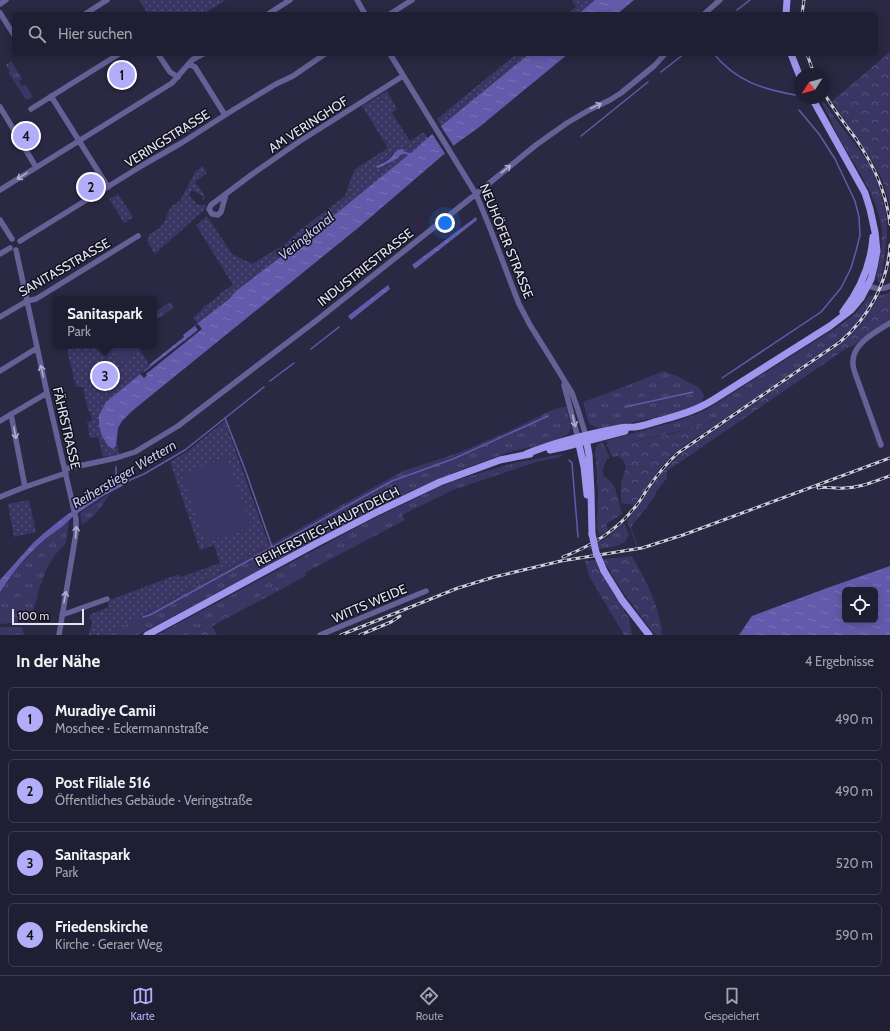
<!DOCTYPE html>
<html lang="de">
<meta charset="utf-8">
<style>
:root{--surface:#201e32;--page:#2d2b3e;--text:#f1f3f6;--muted:#a2a2ac;--line:#3d3c4d;--accent:#b2adf9}
body{margin:0;font-family:Cabin,sans-serif;background:var(--page);color:var(--text)}
.controls{position:absolute;right:12px;bottom:12px;display:grid;overflow:hidden;border-radius:6px;box-shadow:0 2px 10px #0003}
.controls button{width:36px;height:36px;display:grid;place-items:center;padding:0;border:0;border-bottom:1px solid var(--line);background:var(--surface);color:var(--text);font:20px sans-serif}
.compass{position:absolute;left:794px;top:68px;width:36px;height:36px;border-radius:50%;background:var(--surface);box-shadow:0 2px 10px #0003;rotate:234deg}
.scale{position:absolute;left:12px;bottom:10px;width:72px;box-sizing:border-box;padding-left:4px;border:2px solid #e3e3f4;border-top:0;font-size:11px;line-height:14px;white-space:nowrap;color:#e3e3f4;-webkit-text-stroke:3px #13121e;paint-order:stroke}
.you{position:absolute;left:445px;top:223px;width:14px;height:14px;margin:-10px;border:3px solid #fff;border-radius:50%;background:#1a73e8;box-shadow:0 0 0 6px #1a73e833}
.badge{display:grid;place-items:center;width:26px;height:26px;border-radius:50%;background:var(--accent);color:#111;font-size:13px;font-weight:700}
.pin{position:absolute;translate:-50% -50%;border:2px solid #fff;box-shadow:0 1px 4px #0006}
.popup{position:absolute;left:53px;top:296px;width:104px;height:52px;box-sizing:border-box;display:grid;place-content:center;border-radius:6px;background:var(--surface);filter:drop-shadow(0 1px 3px #0005);font-size:13px;white-space:nowrap;color:var(--muted)}
.popup b{font-size:15px;color:var(--text)}
.popup::after{content:'';position:absolute;left:50%;top:100%;margin-left:-8px;border:8px solid transparent;border-top-color:var(--surface)}
.list{margin:0;padding:0;list-style:none}
h2{display:flex;justify-content:space-between;align-items:center;height:52px;margin:0;padding:0 16px;font-size:17px}
h2 small{font-size:13px;font-weight:400;color:var(--muted)}
.list li{display:grid;grid-template-columns:26px 1fr auto;gap:12px;align-items:center;box-sizing:border-box;height:64px;margin:0 8px 8px;padding:0 8px;border:1px solid var(--line);border-radius:6px}
.list b{display:block;font-size:15px;white-space:nowrap}
.list p{margin:0;font-size:13px;white-space:nowrap;color:var(--muted)}
.list em{font-size:13px;font-style:normal;color:var(--muted)}
.icon{flex:none;width:22px;height:22px;fill:none;stroke:currentColor;stroke-width:2;stroke-linecap:round;stroke-linejoin:round}
.map{position:relative;flex:none;width:890px;height:635px;overflow:hidden}
.search{position:absolute;background:var(--surface);box-shadow:0 2px 10px #0003;left:12px;right:12px;top:12px;height:44px;display:flex;align-items:center;gap:10px;box-sizing:border-box;padding:0 14px;border-radius:6px;color:var(--muted);font-size:15px}
.sheet{height:340px;background:var(--surface)}
nav{display:flex;justify-content:space-around;align-items:center;box-sizing:border-box;height:56px;border-top:1px solid var(--line);background:var(--surface);font-size:11px;color:var(--muted)}
nav a{display:grid;justify-items:center;gap:2px}
nav .on{color:var(--accent)}
.map>svg:first-child{display:block}
.grass{fill:url(#grass-tufts)}
.forest{fill:url(#forest-crowns)}
.park{fill:url(#park-dots)}
.pitch{fill:#3a3563}
.water{fill:url(#water-ripples);fill-rule:evenodd}
.pier{fill:#2a2842}
.lines{fill:none;stroke-linecap:round;stroke-linejoin:round}
.stream{stroke:#645aab;stroke-width:1.5}
.minor{stroke:#656096;stroke-width:5.5}
.major{stroke:#9f96ee;stroke-width:7}
.rail-casing{stroke:#cdcddf;stroke-width:3}
.rail{stroke:#13121e;stroke-width:1.5;stroke-dasharray:4.5;stroke-linecap:butt}
.major-bridge{stroke:#9f96ee;stroke-width:7}
.oneway{stroke:#b1afce}
.labels{text-anchor:middle;dominant-baseline:central;stroke-width:3;stroke-linejoin:round;paint-order:stroke}
.street-label{font-size:13px;fill:#e3e3f4;stroke:#13121e}
.water-label{font-size:14px;font-style:italic;fill:#c6c4f1;stroke:#13121e}
</style>
<div class="map">
<svg width="890" height="635" viewBox="0 0 890 635">
<defs>
<pattern id="grass-tufts" width="24" height="20" patternUnits="userSpaceOnUse"><rect width="24" height="20" fill="#3a3563"/><path d="M3 7l-1-3M5 7V3M7 7l1-3M15 17l-1-3M17 17v-4M19 17l1-3" fill="none" stroke="#56527a"/></pattern>
<pattern id="forest-crowns" width="20" height="18" patternUnits="userSpaceOnUse"><rect width="20" height="18" fill="#3a3563"/><path d="M2 6a3 3 0 1 1 6 0M12 15a3 3 0 1 1 6 0" fill="none" stroke="#56527a"/></pattern>
<pattern id="park-dots" width="8" height="8" patternUnits="userSpaceOnUse"><rect width="8" height="8" fill="#3a3563"/><path d="M2 2h.1M6 6h.1" fill="none" stroke="#56527a" stroke-width="1.8" stroke-linecap="round"/></pattern>
<pattern id="water-ripples" width="26" height="14" patternUnits="userSpaceOnUse"><rect width="26" height="14" fill="#645aab"/><path d="M2 4q2-2 4 0t4 0M15 11q2-2 4 0t4 0" fill="none" stroke="#7a72b7"/></pattern>
</defs>
<rect width="100%" height="100%" fill="#2a2842"/>
<!-- grass -->
<path class="grass" d="M11,61L22,79L19,81L22,86L25,84L33,97L26,100L8,72L10,71L6,65Z
M823,102H824C836,121 852,139 865,158C890,196 890,241 880,283C874,279 877,274 878,268L883,265C886,248 889,227 885,209C879,185 863,154 845,136L840,140L823,104Z
M890,292V303L874,315L841,344C856,329 870,315 879,295H883Z
M875,295L863,315L854,326L846,334L820,354L717,424L721,419C712,418 705,425 697,427C673,433 649,438 625,443L618,456L612,457L607,445L609,443L605,442V441L684,419L706,410L839,326L856,313L869,296Z
M170,302L174,308L154,321V312Z
M664,371L677,376L700,388L704,396L701,404L677,413L600,429L589,424L583,402L613,391Z
M566,406L571,427L569,433L561,438L551,442L506,453L453,473L405,494L324,536L138,635H104L142,616L403,471L458,453L509,431L552,410Z
M601,442L603,443L610,458L607,459L605,463L602,458L598,457L596,459C595,452 594,446 601,442Z
M562,454V455L560,457L536,462L453,490L402,515L405,520L215,620L189,635H157L365,523L439,487L454,481L500,467L519,462Z
M109,494V495C102,507 94,517 82,525L80,513Z
M640,504L646,508L631,527L638,547H637L627,520Z
M69,521L66,543L55,555L46,570L37,595H38L30,621L0,624V592L6,582L15,571L35,549L52,533Z
M624,523L629,535C627,538 626,541 623,543C616,548 595,550 587,549L606,538Z
M0,627H22L24,635H0Z"/>
<!-- forest -->
<path class="forest" d="M890,52V205L882,179L874,164L832,101Z
M845,136C863,154 879,185 885,210C889,227 886,248 883,265L878,268C880,257 882,246 882,234C880,199 857,169 840,140Z
M890,303V320L865,337L858,342L855,345L847,348L667,471V478L656,492V494L646,508L640,504C654,481 665,467 686,450L841,344L874,315Z
M719,418L721,419L717,424C698,436 677,448 663,465C652,477 644,492 634,505L621,503V483L626,467L622,459L618,456L625,443L671,434L702,425Z
M600,456L605,463L602,472L604,476L611,482L615,488L622,514L606,524L608,530L599,536L597,527L598,494L596,459Z
M632,556C646,581 660,606 662,635H655L622,591L607,566L598,567L613,593L624,608V611L629,618L632,635H624L589,576L585,561Z
M305,572L306,576L212,626L217,635H189L215,620Z"/>
<!-- park -->
<path class="park" d="M139,0H226L203,14H148Z
M572,0H595L578,14H566L576,7Z
M516,54H529L441,126L437,119Z
M387,91L397,109L392,113L410,141L424,132L428,138L411,153L405,152L393,153C388,161 384,161 376,166L386,165L390,162L395,160L402,154H405L408,155L317,229L236,291L229,299L198,324L193,318L203,308V307L219,296L220,293L233,285L196,225L207,216L232,254L252,264L285,244L299,231L345,196L351,178L355,169L388,148L362,106Z
M203,166L207,173L195,182L205,196V198L203,200L202,199L203,196L192,190L189,196L198,205H206L204,210L155,254L147,241L149,235C153,232 159,229 162,225C170,215 165,208 180,201L195,172Z
M118,194L133,217L124,223L109,199Z
M73,345H137L150,366L106,402L102,436L108,446L113,449L115,448L117,444L119,454L103,457L98,437L90,438L87,422L92,421L90,411H88L83,387H76L67,350L73,348Z
M225,421L269,545L142,616L104,635H89L92,622L89,615L109,607L107,601L179,574L181,577L220,563L214,545L200,550L170,462L186,452Z
M29,500L36,532L14,537L8,504Z"/>
<!-- pitch -->
<path class="pitch" d="M123,345H133L138,352L120,363L113,351Z
M227,457L252,527L205,543L181,474Z"/>
<!-- water -->
<path class="water" d="M595,0H634L617,14H578Z
M529,54H568L478,128L457,143L358,228L132,411L122,421L118,428L116,446L113,449L108,446L102,436L99,426V415L106,402L150,366V364L184,337L183,335L229,299L236,291L317,229L408,155L405,154H402L395,160L378,168L376,167V166C380,164 384,163 388,160C395,155 393,150 403,149L405,152L411,153L441,126Z
M476,217L477,220L415,269L412,265Z
M388,285L390,289L351,320L348,316Z
M130,477L128,483L103,496L72,517C64,527 52,533 43,541C26,556 12,573 0,592V580C11,568 22,555 33,543C61,517 96,493 130,477Z
M890,566V635H739L752,616L827,588ZM845,590H875V620H845Z"/>
<!-- pier -->
<path class="pier" d="M440,125L455,148L446,155L431,132Z
M198,324L202,329L146,374L147,375L144,378L140,374L144,371V372L198,330L195,326Z"/>
<g class="lines">
<!-- stream -->
<path class="stream" d="M737,10L750,0
M714,54C736,81 762,89 795,95
M661,72L684,54
M581,136L648,82
M147,155L193,127
M311,349L339,327
M722,378L821,312L841,288L851,268L856,251L860,235L859,217L855,201L835,159L819,134L799,110
M270,381L294,363
M625,407L693,392
M225,418L246,472L272,547
M569,460L572,463L578,537
M128,481L144,474L185,450L264,387
M113,486L116,480V467
M143,617L150,615L392,481L453,459L548,416"/>
<!-- minor -->
<path class="minor" d="M357,0L365,14
M0,4L6,0
M0,13L14,35
M85,14L107,0
M268,14L290,0
M390,14L412,0
M704,14L720,0
M158,54L170,72L178,77
M390,54L476,194L490,228L519,304L530,325L550,357L572,393L578,410L586,436
M189,64L195,67L225,115
M51,96L108,187
M0,107L36,167
M31,109L119,54
M0,190L172,83L192,60L203,54
M226,194L221,212L218,215L212,214L209,209L211,205L251,175L300,141L403,76
M0,220L12,239
M20,241L143,165L183,142L233,110L276,84L293,76L325,54
M16,250L47,393L76,519V533L59,635
M0,254L10,248
M864,284C873,288 881,291 890,286
M0,317L27,301L36,299L138,236
M0,371L37,348
M564,385L578,438
M11,414L25,487
M0,421L47,393
M881,445L855,373C854,370 853,367 853,364C851,344 876,332 890,323
M65,469L116,458L135,452L178,426L317,320L476,194L536,145L567,123L589,110L610,100L621,93L654,66L665,54
M0,497L22,488L66,473
M62,615L107,599
M320,635L426,591"/>
<!-- major -->
<path class="major" d="M786,14L787,0
M791,54L800,77
M843,312C860,290 871,265 873,237
M586,438L589,455L591,492L592,534
M578,440L584,467L587,495
M550,450L564,447L625,431
M526,454C556,442 588,434 620,428C625,427 630,427 635,427C644,426 653,422 662,420C680,415 697,410 713,400L830,326L851,310L861,298L871,279L874,267L877,251L875,232L870,209L865,193L812,98
M604,571L622,600L649,635
M147,635L317,543L379,511L440,482L500,460L530,454"/>
<defs>
<path id="rail" d="M802,14L804,0
M807,54L814,74
M824,93C833,109 845,124 856,139C874,166 886,191 890,224
M818,488C827,486 835,489 844,488C860,488 875,481 890,476
M563,557C593,545 616,531 636,506C641,500 644,494 648,488C657,475 667,463 678,453L840,342C868,318 888,283 890,245
M341,635L458,588L494,577L561,561L642,548L683,535L890,458
M360,635L391,622L400,616"/>
</defs>
<!-- rail casing -->
<use href="#rail" class="rail-casing"/>
<!-- rail -->
<use href="#rail" class="rail"/>
<!-- major-bridge -->
<path class="major-bridge" d="M592,534L596,552L604,571"/>
</g>
<!-- one-way arrows -->
<defs><path id="oneway-shaft" d="M-6 0H5M1.5-3L5.5 0L1.5 3" fill="none" stroke-width="1.6" stroke-linecap="round" stroke-linejoin="round"/></defs>
<g class="oneway">
<use href="#oneway-shaft" transform="translate(596 106) rotate(-25)"/>
<use href="#oneway-shaft" transform="translate(506 169) rotate(-39)"/>
<use href="#oneway-shaft" transform="translate(22 176) rotate(148)"/>
<use href="#oneway-shaft" transform="translate(42 371) rotate(-103)"/>
<use href="#oneway-shaft" transform="translate(574 421) rotate(76)"/>
<use href="#oneway-shaft" transform="translate(15 433) rotate(79)"/>
<use href="#oneway-shaft" transform="translate(76 532) rotate(-85)"/>
<use href="#oneway-shaft" transform="translate(65 597) rotate(-80)"/>
</g>
<g class="labels">
<!-- street labels -->
<g class="street-label">
<text transform="translate(308 124) rotate(-33)">AM VERINGHOF</text>
<text transform="translate(167 138) rotate(-32)">VERINGSTRASSE</text>
<text transform="translate(507 241) rotate(68)">NEUHÖFER STRASSE</text>
<text transform="translate(64 267) rotate(-30)">SANITASSTRASSE</text>
<text transform="translate(365 267) rotate(-38)">INDUSTRIESTRASSE</text>
<text transform="translate(67 428) rotate(77)">FÄHRSTRASSE</text>
<text transform="translate(327 526) rotate(-27)">REIHERSTIEG-HAUPTDEICH</text>
<text transform="translate(369 603) rotate(-23)">WITTS WEIDE</text>
</g>
<!-- water labels -->
<g class="water-label">
<text transform="translate(306 236) rotate(-39)">Veringkanal</text>
<text transform="translate(124 474) rotate(-31)">Reiherstieger Wettern</text>
</g>
</g>
</svg>
<div class="controls">
<button><svg class="icon" aria-label="locate" viewBox="0 0 24 24"><circle cx="12" cy="12" r="6"/><path d="M12 2v4M12 18v4M2 12h4M18 12h4"/></svg></button>
</div>
<svg class="compass" viewBox="-18 -18 36 36"><path d="M0-13l5 13h-10z" fill="#e53935"/><path d="M0 13l5-13h-10z" fill="#a2a2ac"/></svg>
<div class="scale">100 m</div>
<div class="you"></div>
<div class="pin badge" style="left:122px;top:75px">1</div>
<div class="pin badge" style="left:91px;top:187px">2</div>
<div class="pin badge" style="left:105px;top:376px">3</div>
<div class="popup"><b>Sanitaspark</b>Park</div>
<div class="pin badge" style="left:26px;top:136px">4</div>
<div class="search"><svg class="icon" aria-label="search" viewBox="0 0 24 24"><circle cx="10" cy="10" r="6"/><path d="M15 15l6 6"/></svg>Hier suchen</div>
</div>
<section class="sheet">
<h2>In der Nähe<small>4 Ergebnisse</small></h2>
<ul class="list">
<li><span class="badge">1</span><div><b>Muradiye Camii</b><p>Moschee · Eckermannstraße</p></div><em>490 m</em></li>
<li><span class="badge">2</span><div><b>Post Filiale 516</b><p>Öffentliches Gebäude · Veringstraße</p></div><em>490 m</em></li>
<li><span class="badge">3</span><div><b>Sanitaspark</b><p>Park</p></div><em>520 m</em></li>
<li><span class="badge">4</span><div><b>Friedenskirche</b><p>Kirche · Geraer Weg</p></div><em>590 m</em></li>
</ul>
</section>
<nav>
<a class="on"><svg class="icon" aria-label="map" viewBox="0 0 24 24"><path d="M3 6l6-2 6 2 6-2v14l-6 2-6-2-6 2zM9 4v14M15 6v14"/></svg>Karte</a>
<a><svg class="icon" aria-label="directions" viewBox="0 0 24 24"><path d="M12 3l9 9-9 9-9-9zM9 14v-3h6M13 9l2 2-2 2"/></svg>Route</a>
<a><svg class="icon" aria-label="saved" viewBox="0 0 24 24"><path d="M7 4h10v16l-5-4-5 4z"/></svg>Gespeichert</a>
</nav>
